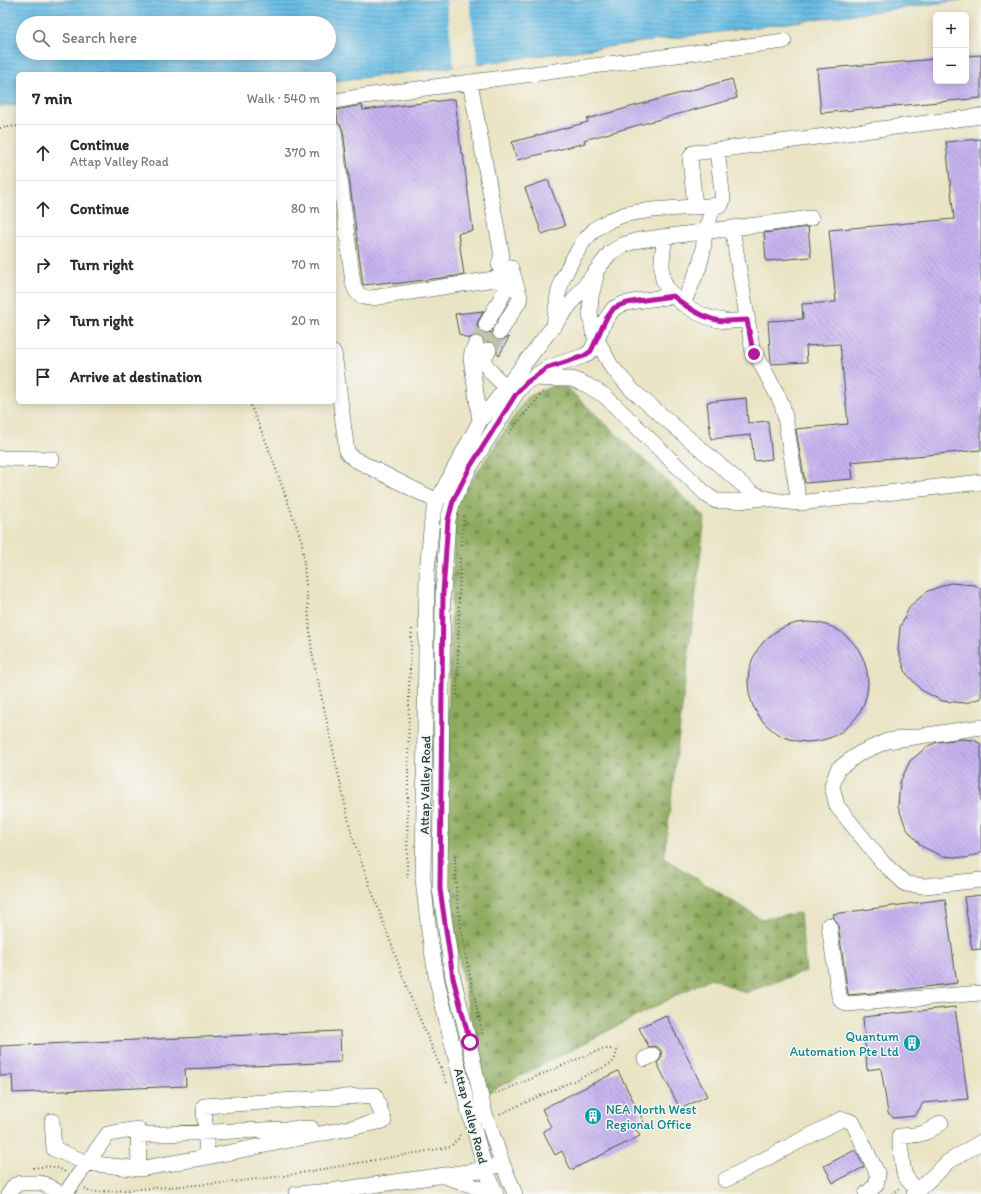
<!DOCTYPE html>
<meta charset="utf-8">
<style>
:root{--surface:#fff;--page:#f7f7f7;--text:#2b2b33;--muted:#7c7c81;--line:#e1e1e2}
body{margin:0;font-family:Itim,sans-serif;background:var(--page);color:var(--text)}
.controls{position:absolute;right:12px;top:12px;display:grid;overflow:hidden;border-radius:6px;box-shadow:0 2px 10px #0003}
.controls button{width:36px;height:36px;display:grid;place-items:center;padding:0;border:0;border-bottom:1px solid var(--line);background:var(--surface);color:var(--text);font:20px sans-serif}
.stop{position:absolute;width:12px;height:12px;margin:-9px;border:3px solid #b5179e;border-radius:50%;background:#fff}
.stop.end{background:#b5179e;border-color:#fff;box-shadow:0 1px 4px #0008}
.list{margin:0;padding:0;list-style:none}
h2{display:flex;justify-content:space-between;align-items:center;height:52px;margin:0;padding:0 16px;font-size:17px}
h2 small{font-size:13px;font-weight:400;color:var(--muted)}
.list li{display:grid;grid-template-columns:26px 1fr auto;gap:12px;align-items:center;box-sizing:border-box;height:56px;padding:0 16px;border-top:1px solid var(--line)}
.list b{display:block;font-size:15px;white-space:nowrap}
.list p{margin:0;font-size:13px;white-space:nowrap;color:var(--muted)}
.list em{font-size:13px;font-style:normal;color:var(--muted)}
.icon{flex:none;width:22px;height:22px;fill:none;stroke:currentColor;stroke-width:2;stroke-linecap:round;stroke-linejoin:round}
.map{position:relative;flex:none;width:981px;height:1194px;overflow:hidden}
.search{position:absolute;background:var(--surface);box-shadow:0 2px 10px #0003;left:16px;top:16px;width:320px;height:44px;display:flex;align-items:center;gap:10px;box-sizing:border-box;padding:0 14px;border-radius:22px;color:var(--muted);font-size:15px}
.panel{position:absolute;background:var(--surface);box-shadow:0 2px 10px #0003;left:16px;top:72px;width:320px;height:332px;border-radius:6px}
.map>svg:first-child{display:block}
.forest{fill:url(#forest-firs);stroke:#567448}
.water{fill:url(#water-rules);stroke:#447d8c;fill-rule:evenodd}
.pier{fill:#eae4c4}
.building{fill:url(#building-back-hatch)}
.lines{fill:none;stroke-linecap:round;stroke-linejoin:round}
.minor-tunnel{stroke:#c1c3a7;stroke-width:15;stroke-dasharray:15 8;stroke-linecap:butt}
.minor-casing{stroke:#3d564a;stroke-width:16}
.path{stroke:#3d564a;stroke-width:2;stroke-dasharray:1 3;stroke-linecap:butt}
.minor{stroke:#fff;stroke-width:15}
.route{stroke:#b5179e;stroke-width:5}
.labels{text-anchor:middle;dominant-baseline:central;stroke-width:3;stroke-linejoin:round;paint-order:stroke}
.street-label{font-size:13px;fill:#1f3d34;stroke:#f6f6f2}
.culture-label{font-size:13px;fill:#0d838f;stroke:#f6f6f2;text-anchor:end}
</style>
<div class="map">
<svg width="981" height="1194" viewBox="0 0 981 1194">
<defs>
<pattern id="forest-firs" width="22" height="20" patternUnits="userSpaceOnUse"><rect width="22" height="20" fill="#8eaa5d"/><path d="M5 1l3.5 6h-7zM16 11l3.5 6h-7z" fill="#738c4e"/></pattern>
<pattern id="water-rules" width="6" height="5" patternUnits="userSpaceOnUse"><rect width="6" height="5" fill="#69bde5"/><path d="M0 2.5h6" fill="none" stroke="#569bba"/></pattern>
<pattern id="building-back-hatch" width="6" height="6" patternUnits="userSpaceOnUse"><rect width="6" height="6" fill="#c7b2ef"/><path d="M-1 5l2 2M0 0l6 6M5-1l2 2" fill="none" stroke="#a192c2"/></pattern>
</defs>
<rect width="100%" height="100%" fill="#f6f6f2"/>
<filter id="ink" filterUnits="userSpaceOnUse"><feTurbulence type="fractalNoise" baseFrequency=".025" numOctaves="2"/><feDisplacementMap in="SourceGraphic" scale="8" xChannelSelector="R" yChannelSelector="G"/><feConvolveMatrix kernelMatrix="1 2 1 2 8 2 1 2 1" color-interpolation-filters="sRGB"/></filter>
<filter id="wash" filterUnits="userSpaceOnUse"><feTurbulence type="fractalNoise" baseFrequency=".012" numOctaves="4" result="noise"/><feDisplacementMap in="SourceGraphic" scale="16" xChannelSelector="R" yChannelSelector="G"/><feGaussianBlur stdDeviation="0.9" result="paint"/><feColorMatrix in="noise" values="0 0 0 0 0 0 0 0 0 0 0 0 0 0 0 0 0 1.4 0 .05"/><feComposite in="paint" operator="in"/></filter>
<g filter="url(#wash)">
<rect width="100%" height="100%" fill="#eae4c4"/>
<!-- forest -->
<path class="forest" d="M561,382L705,517L664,858L761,919L800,913L806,971L745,993L711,978L485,1094L443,876L455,506L527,397Z"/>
<!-- water -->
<path class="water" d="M0,0H962L484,63L334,81V74H18V105L0,106ZM23,23H329V53H23Z"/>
<!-- pier -->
<path class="pier" d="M446,0H469L478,64L454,67Z"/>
<g id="blocks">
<!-- building -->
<path class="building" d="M981,55V98L821,113L817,69L936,59V81H966V56Z
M732,79L737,98L584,140L585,143L517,160L512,142L588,122L587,119Z
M455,99L461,153H463L473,231L458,233L464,275L393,284L392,282L363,285L343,130L341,126L338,123L336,110L362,105L363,110Z
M981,139V450L851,462L853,479L805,483L796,429L848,424L840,344L806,346L807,362L771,364L768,321L803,319L802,304L836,302L829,230L954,219L946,142Z
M548,180L565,226L542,234L525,188Z
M808,227L811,257L766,261L764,233Z
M484,311L478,321L477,326L479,330L482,333L486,334L491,332L495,339L499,341L509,337L499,356L497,354V347L494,342L489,341L485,342L483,339L480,336L475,335L468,339L459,334L455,314Z
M746,398L748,423L768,421L772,459L754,461L751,435L711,439L707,402Z
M950,583L974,585L981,589V698L966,703L942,701L921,690L906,673L898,650L900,627L910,606L928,591Z
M748 682a60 60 0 1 1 120 0a60 60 0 1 1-120 0Z
M960,739L974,740L981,744V853L966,858L942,856L921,846L906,828L898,806L900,782L910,761L928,746L938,742Z
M981,895V949L972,950L964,897Z
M945,899L957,983L894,991L849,995L848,994L838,924L834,918L833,914Z
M955,1007L968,1099L923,1103L915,1116L894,1118L888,1113L881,1068L867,1070L863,1017Z
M666,1015L707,1096L680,1109L657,1063L660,1060L662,1056L661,1051L658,1047L654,1046L649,1047L639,1028Z
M340,1031L341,1062L185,1069L186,1086L13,1093L12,1075L0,1076V1046Z
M618,1071L644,1122L635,1127L640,1136L571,1170L562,1151L555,1155L543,1131L551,1127L542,1109Z
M855,1150L864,1167L833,1183L824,1166Z"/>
</g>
</g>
<g filter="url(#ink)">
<use href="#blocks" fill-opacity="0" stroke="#3d564a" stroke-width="1"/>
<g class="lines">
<!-- minor-tunnel -->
<path class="minor-tunnel" d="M476,344L486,325
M489,350L500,332"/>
<defs>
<path id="minor" d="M470,82L502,256L499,264L506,289L486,325
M334,102L336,101L357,97L784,41
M334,131L353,283C356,294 360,298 372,298L513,276
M695,207L690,158L693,153L981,116
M732,228L753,352L757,356L782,404L785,417L799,503
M665,236C663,250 660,265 663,279C669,301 704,319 725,321C732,322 740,320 747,320
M596,276L591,297L590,313L593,332L611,366L632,390L751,492C767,501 780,501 799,503L981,482
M683,304L699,267L703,251L705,231L714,206
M554,326L558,295L562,280L571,262L583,242L595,229L610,220L626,214L652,210L721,205L723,200L717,150
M500,332L519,301L520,297L511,268
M476,344L472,352L471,358L480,421
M489,350C487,353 484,356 484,359C483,367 507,388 513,393
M334,353L347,452L354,459L437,501
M535,378L554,379H572L587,385L605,396L708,496L716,501H740L762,498
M0,458L52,459
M981,727L887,741L860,753L838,769L832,786L837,806L883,863L906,884L925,886L981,880
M829,925L839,996L841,1000L847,1004L981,993
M645,1059L653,1055
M52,1121L54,1149L87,1163L108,1134L138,1129L139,1169
M138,1135L311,1128
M447,1177L479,1188L489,1194
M725,1180L842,1119L847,1120L853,1123L878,1175L876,1185L866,1194
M917,1191L905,1176L903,1168L899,1136C920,1135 924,1135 941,1123
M9,1194L15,1185L21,1183H39L44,1184L61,1194
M65,1194L87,1163L139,1169L207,1157L384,1121L375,1095L204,1106L207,1157
M296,1194L330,1191L474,1171L495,1166
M496,1194L485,1168L468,1108L437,981L429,932L423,879L427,571L432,520L437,501L480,421L610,253L623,245L639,240L811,218
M515,1194L503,1165L484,1111L469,1042L453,978L440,889L443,593L448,520L453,501L470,467L516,394L525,383L547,368L584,356L591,351L606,319L614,308L623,304L637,301L673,296
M914,1194L948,1162L981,1142"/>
</defs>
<!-- minor casing -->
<use href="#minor" class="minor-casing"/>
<!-- path -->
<path class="path" d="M0,128L18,126
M249,402L267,444L302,542L312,653L352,836L409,993L447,1083
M509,433L543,392
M461,545L464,515
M457,695L460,557
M455,855C455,916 470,977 483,1036
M408,878L407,866L409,690L412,629
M495,1094L597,1051L606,1049H614
M500,1114L611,1064L615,1058L618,1047
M33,1168C43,1167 56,1164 65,1172
M85,1189L87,1191L98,1192L224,1183L283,1176L450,1147L458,1139L461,1132
M892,1194L899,1188"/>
<!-- minor -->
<use href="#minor" class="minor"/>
</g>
</g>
<g class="lines" filter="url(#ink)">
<!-- route -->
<path class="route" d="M470,1042L453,978L440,889L443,593L448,520L453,501L470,467L516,394L526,383L547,368L584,356L591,351L606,319L614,308L623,304L637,301L673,296C688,308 707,322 728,321C734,321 740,320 747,320L753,352L754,354"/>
</g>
<!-- icons -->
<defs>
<symbol id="building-disc" viewBox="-11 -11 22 22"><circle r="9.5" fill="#0f9aa8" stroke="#f6f6f2"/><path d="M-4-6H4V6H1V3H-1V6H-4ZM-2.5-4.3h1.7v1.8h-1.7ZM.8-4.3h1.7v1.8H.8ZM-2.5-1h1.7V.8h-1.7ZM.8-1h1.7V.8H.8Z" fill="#fff"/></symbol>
</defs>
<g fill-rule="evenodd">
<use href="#building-disc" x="902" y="1033" width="20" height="20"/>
<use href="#building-disc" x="583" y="1106" width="20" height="20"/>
</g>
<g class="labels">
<!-- street labels -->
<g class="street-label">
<text transform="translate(425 785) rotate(-89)">Attap Valley Road</text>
<text transform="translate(471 1116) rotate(75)">Attap Valley Road</text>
</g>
<!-- culture labels -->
<g class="culture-label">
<text x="899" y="1036">Quantum<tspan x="899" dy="15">Automation Pte Ltd</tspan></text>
<text x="606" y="1109" text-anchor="start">NEA North West<tspan x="606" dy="15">Regional Office</tspan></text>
</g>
</g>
</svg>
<div class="controls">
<button>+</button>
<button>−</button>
</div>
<div class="stop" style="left:470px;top:1042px"></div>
<div class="stop end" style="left:754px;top:354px"></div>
<div class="search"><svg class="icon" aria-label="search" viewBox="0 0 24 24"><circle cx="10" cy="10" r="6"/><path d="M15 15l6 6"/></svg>Search here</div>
<section class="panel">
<h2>7 min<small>Walk · 540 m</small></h2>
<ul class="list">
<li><svg class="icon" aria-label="ahead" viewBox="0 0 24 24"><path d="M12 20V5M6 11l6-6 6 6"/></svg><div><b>Continue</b><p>Attap Valley Road</p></div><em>370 m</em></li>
<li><svg class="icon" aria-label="ahead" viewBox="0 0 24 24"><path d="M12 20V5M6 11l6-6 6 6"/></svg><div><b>Continue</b></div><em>80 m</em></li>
<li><svg class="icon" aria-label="right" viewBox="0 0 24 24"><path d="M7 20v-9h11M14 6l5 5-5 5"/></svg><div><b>Turn right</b></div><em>70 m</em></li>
<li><svg class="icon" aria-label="right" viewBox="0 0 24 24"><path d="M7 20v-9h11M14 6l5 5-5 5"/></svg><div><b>Turn right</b></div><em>20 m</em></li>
<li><svg class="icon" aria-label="arrive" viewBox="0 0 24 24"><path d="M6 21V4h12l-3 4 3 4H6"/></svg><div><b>Arrive at destination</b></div></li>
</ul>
</section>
</div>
